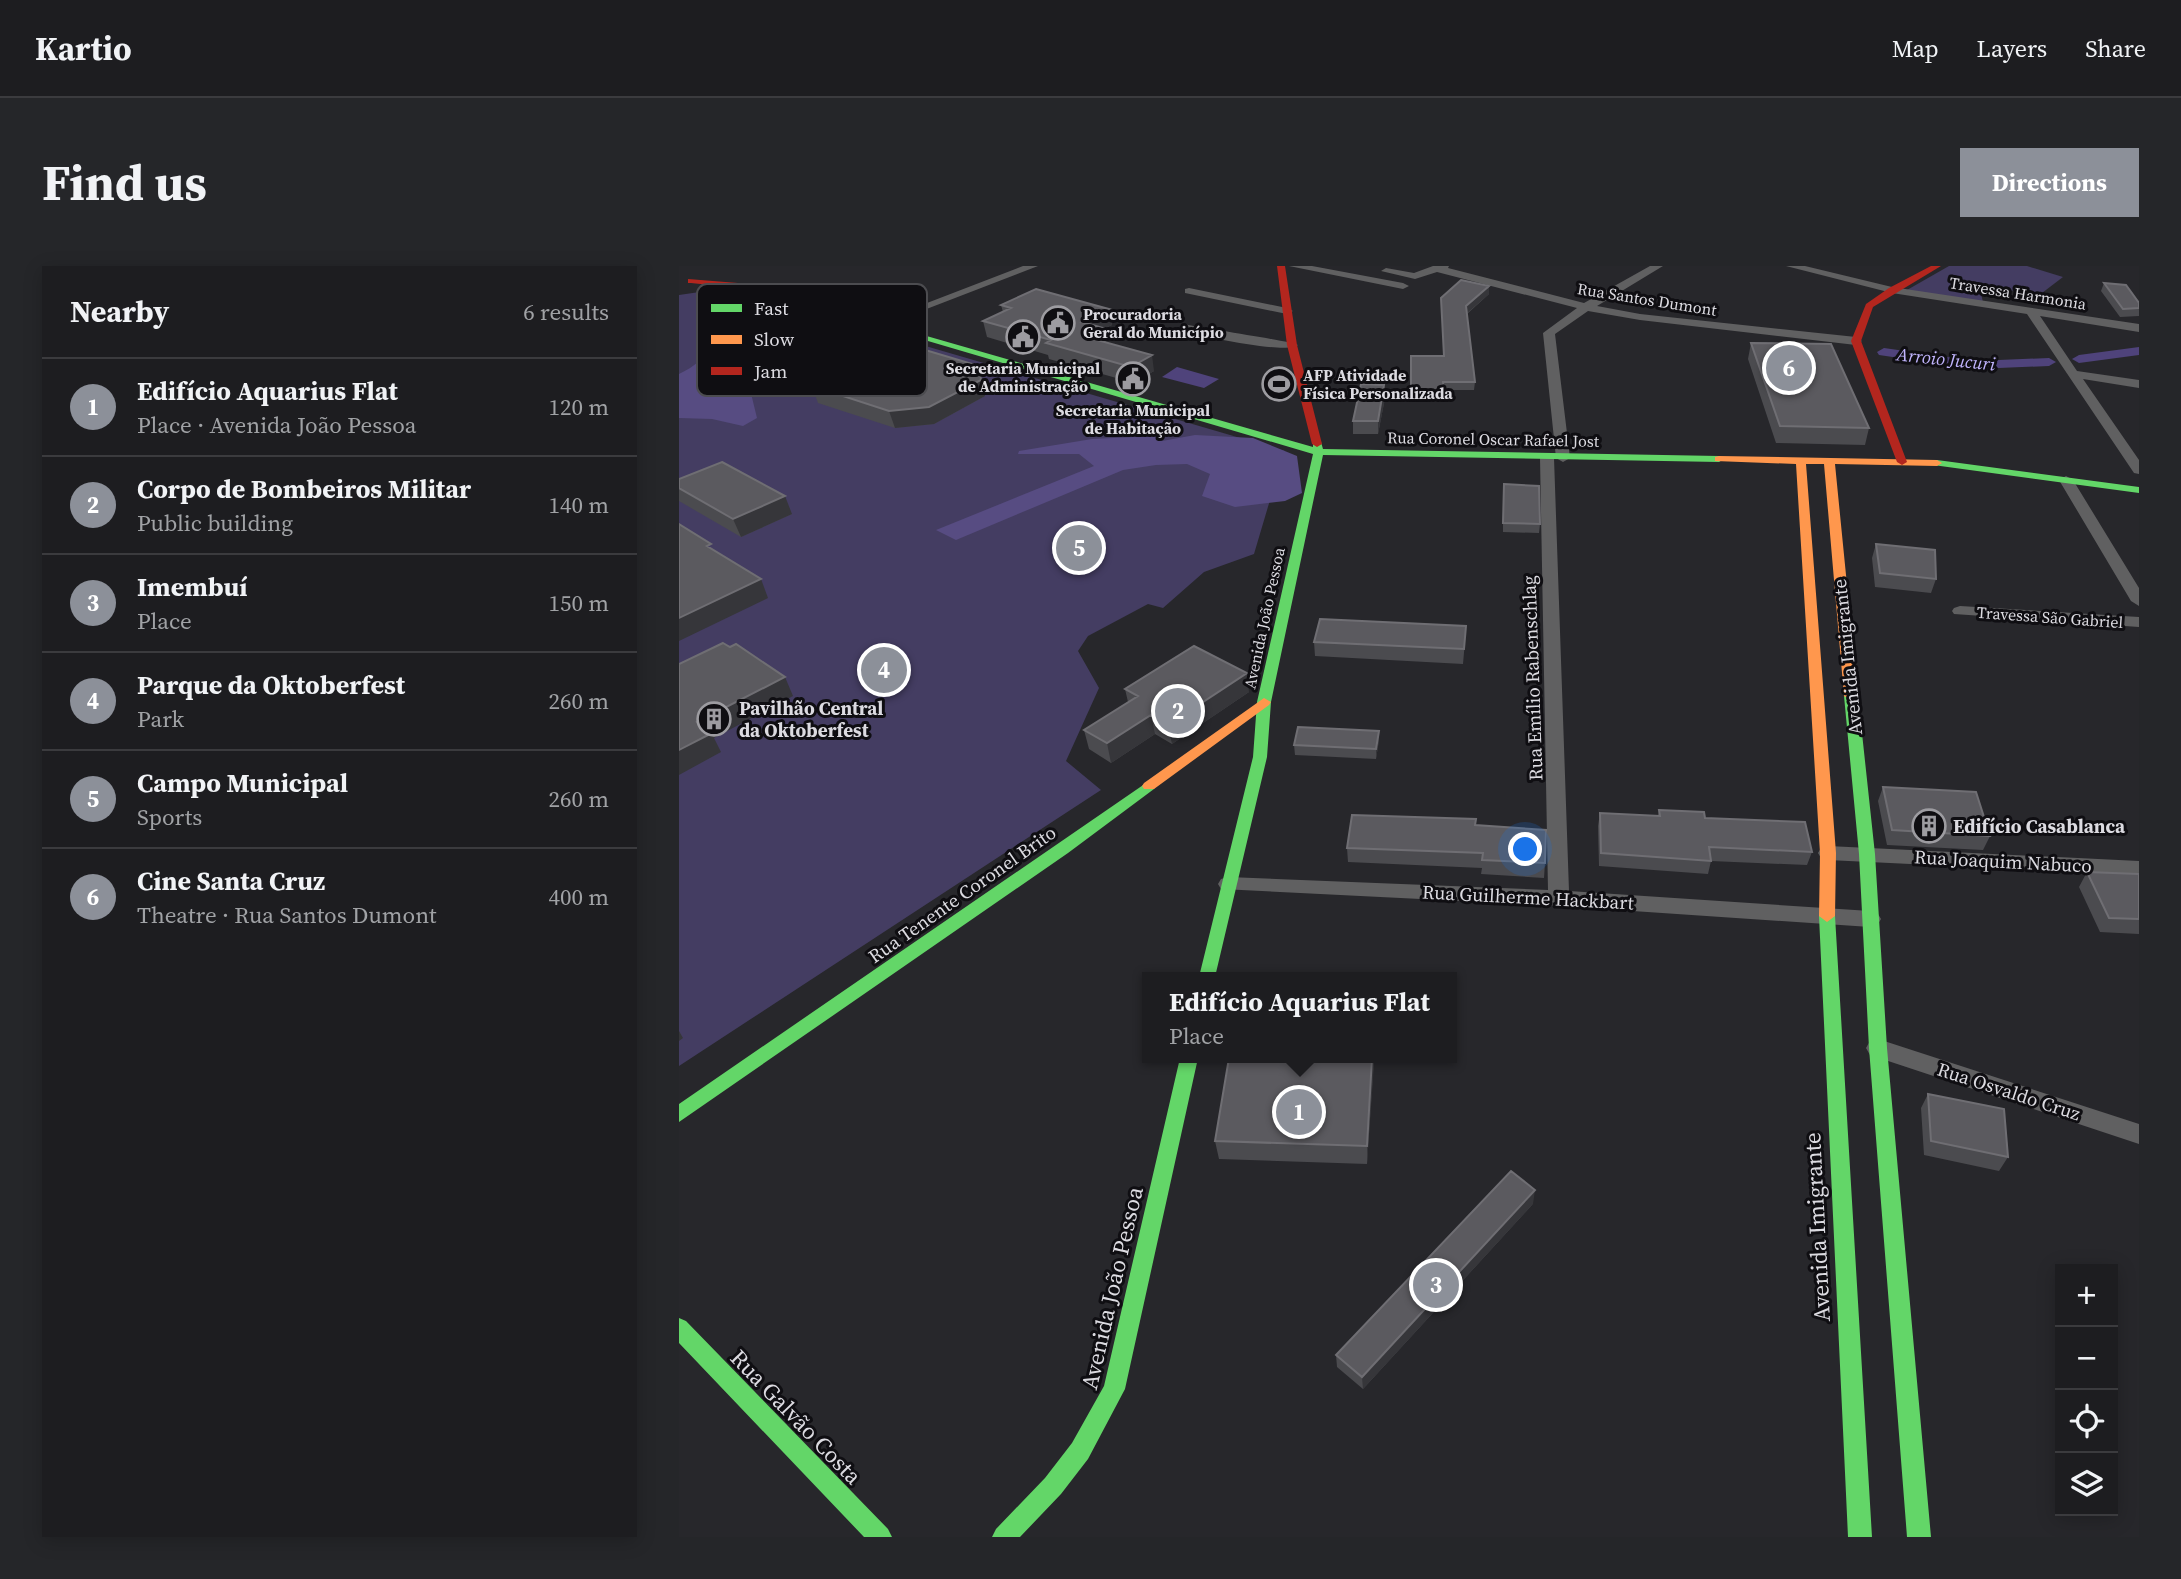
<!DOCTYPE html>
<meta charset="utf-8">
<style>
:root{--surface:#1d1d20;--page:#252629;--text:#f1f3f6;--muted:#a0a2a5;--line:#3b3b3e;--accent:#8c9099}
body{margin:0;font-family:"Source Serif 4",serif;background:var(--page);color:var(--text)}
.controls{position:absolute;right:21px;bottom:21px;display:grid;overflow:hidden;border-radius:0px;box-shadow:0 4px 18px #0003}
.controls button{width:63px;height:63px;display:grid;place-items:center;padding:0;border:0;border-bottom:2px solid var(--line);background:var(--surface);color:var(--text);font:35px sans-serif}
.you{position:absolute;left:847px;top:584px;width:24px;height:24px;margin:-18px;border:5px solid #fff;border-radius:50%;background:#1a73e8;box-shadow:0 0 0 10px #1a73e833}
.badge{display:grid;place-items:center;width:46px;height:46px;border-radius:50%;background:var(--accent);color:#fff;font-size:23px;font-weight:700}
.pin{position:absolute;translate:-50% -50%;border:4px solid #fff;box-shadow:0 2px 7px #0006}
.popup{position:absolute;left:463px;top:706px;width:315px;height:91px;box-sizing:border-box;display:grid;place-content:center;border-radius:0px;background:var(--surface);filter:drop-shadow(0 2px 5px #0005);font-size:23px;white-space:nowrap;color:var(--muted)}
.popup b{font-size:26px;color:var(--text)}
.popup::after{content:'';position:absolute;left:50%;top:100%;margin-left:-14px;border:14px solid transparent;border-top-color:var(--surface)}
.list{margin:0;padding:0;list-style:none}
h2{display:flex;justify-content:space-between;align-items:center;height:91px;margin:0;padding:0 28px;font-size:30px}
h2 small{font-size:23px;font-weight:400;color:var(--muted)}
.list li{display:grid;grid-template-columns:46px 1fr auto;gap:21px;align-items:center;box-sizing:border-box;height:98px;padding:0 28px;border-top:2px solid var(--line)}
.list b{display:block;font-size:26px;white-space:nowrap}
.list p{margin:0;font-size:23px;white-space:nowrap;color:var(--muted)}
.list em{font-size:23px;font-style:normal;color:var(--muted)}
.icon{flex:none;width:38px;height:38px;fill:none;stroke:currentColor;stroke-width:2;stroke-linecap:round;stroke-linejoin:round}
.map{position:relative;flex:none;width:1460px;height:1271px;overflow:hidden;border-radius:0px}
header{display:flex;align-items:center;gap:42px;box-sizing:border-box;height:98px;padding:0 35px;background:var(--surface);border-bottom:2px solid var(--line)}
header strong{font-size:33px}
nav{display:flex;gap:38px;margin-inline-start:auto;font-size:24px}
.intro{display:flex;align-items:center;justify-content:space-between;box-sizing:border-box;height:168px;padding:0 42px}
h1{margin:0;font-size:49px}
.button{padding:18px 32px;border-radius:0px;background:var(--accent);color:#fff;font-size:24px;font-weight:700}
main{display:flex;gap:42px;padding:0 42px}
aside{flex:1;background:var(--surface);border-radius:0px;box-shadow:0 4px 18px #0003}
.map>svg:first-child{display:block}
.green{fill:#443d62}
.forest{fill:#574c82}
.water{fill:#4f437b}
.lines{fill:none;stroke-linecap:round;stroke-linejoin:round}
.canal{fill:#4f437b;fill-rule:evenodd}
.street{fill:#606061;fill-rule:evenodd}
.fast{fill:#63d668;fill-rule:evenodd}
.slow{fill:#ff974d;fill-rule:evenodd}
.jam{fill:#b3261e;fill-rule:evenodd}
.wall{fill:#4b4b4f}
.shaded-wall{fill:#36363a}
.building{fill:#5b5a5f;stroke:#6f6e73;stroke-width:2}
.labels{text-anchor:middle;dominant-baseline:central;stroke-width:6;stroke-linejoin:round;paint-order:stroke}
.far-street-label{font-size:16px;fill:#dcdbe1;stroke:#0f0e12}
.far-poi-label{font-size:16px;font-weight:bold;fill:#dcdbe1;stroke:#0f0e12;text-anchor:start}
.far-water-label{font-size:18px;font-style:italic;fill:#c0b4fd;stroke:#0f0e12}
.street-label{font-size:19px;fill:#dcdbe1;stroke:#0f0e12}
.poi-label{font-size:19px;font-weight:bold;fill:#dcdbe1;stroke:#0f0e12;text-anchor:start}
.near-street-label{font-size:23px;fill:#dcdbe1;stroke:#0f0e12}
.key{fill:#0f0e12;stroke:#4c4c50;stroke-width:2}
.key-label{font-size:19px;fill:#dcdbe1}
</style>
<header>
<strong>Kartio</strong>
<nav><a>Map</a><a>Layers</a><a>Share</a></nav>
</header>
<div class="intro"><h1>Find us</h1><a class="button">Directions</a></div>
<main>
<aside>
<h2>Nearby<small>6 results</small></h2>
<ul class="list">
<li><span class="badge">1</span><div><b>Edifício Aquarius Flat</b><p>Place · Avenida João Pessoa</p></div><em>120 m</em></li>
<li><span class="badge">2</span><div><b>Corpo de Bombeiros Militar</b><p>Public building</p></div><em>140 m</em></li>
<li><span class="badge">3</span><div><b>Imembuí</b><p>Place</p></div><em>150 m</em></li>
<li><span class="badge">4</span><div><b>Parque da Oktoberfest</b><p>Park</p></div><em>260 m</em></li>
<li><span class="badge">5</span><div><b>Campo Municipal</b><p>Sports</p></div><em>260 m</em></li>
<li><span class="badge">6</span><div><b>Cine Santa Cruz</b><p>Theatre · Rua Santos Dumont</p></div><em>400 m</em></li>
</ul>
</aside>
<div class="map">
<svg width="1460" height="1271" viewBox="0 0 1460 1271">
<rect width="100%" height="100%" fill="#27272b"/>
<!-- green -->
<path class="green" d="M1270,0H1348L1384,11L1363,27L1339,24L1302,28L1304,36L1228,24Z
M48,22L606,185V235L591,234L575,288L525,306L484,342L469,338L409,370L399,385L420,422L387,495L422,524L0,800V29Z"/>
<!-- forest -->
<path class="forest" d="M59,28L76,30L88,42L68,111L78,152L64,160L33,153L0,152V108C29,95 57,60 59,28Z
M516,169L574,172L618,190L623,227L606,235L556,241L523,230L531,208L508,198L477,199L444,204L277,274L257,264L415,200L400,188H339L340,185L413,173L475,170L483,175Z"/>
<!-- water -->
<path class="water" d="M498,101L540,113L525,122L483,111Z"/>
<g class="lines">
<!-- canal -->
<path class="canal" d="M1460,81V89L1400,97L1393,93L1400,89Z
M1205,82L1296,95L1370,92L1377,96L1370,100L1296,103L1200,89L1198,86Z"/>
<!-- street -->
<path class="street" d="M344,0H359L206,59L196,57Z
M610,0H633L724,17L730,20L724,23Z
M754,0H770L769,2L905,37L971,0H984L918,40L961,48L1177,71L1183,75L1177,79L961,54L909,45L876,68L891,192L884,196L877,192L864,67L898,42L758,6L736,13L702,5L707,2L735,7Z
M1107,0H1126L1213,21L1460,58V66L1361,50L1398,105L1460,114V122L1404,113L1460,194V208L1455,207L1348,48L1213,27Z
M510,22L608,42L614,45L608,48L506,27V23Z
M505,58C521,62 613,75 619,79C607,89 520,69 501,65V59Z
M868,188L875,192L890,625L1191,645L1199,648L1202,653L1199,658L1191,661L880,640L542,623L539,618L542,613L549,611L869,624L861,192Z
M1387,210L1394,214L1460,322V340L1452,335L1380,214Z
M1281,340L1460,351V361L1275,348L1273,345L1275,342Z
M1149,580L1460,595V609L1149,594L1142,592L1139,587L1142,582Z
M1199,773L1460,858V878L1191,789L1187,782L1191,775Z"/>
<!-- fast -->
<path class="fast" d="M164,46L634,181V176H642L644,183L1040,190L1045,193L1040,196L644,189L592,436L588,491L536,711H520L574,491L578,436L634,188L164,50Z
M1258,194L1460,221V227L1254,199L1253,197Z
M1172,426L1179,430L1196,588L1208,782L1252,1271H1228L1190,782L1180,588L1165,430Z
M470,515L477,520L475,523L389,587L0,856V838Z
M1148,644L1156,650L1193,1271H1169L1140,650Z
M501,792H519L446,1123L409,1193L382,1228L341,1271H313L317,1263L366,1212L393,1177L425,1120Z
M0,1052L7,1055L209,1263L213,1271H185L0,1077Z"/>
<!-- slow -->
<path class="slow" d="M1040,190L1258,194L1263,197L1258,200L1156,198L1179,430L1172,434L1165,430L1145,198H1127L1157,587L1156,650L1148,656L1140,650L1141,587L1117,198L1036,195V191Z
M585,432L592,436L590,439L475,523H465L463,520L465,517Z"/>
<!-- jam -->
<path class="jam" d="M598,0H606L618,79L643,178L638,181L633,178L608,79Z
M1252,0H1262L1194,41L1182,75L1228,196L1223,199L1218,196L1172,75L1187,38L1210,22Z
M9,13L59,17L171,48L167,51L59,22L12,17H9Z"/>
</g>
<!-- wall -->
<path class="wall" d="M1425,17L1460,37V50L1441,51L1422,25Z
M810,20V28L788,48L796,116L795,124H764V135H732V90H765L762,32Z
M322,39L430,43L433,59L424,63L427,76L475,105L455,117L370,93L369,89L308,71L304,55L324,46Z
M1072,77L1190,162L1186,179L1097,177L1069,93Z
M300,100L306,130L255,158L216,162L139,137L133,120Z
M705,119L706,132L699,168H674V155Z
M0,213L113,248L62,271L0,235Z
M824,228L861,258L860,267L824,266Z
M1197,278L1257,313L1252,327L1196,321L1193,292Z
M786,375L784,398L636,390L635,376Z
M446,423L570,426L493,478L476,468L432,497L410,483L405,464L449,436Z
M700,474L697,493L616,489L615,479Z
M1204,521L1311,570L1304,584L1208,579L1199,535Z
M980,544L1026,552L1133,586L1128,599L1032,595L1029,608L920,600L919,560L921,547L979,550Z
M796,559L866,597L865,612L802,608L803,602L669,596L668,582Z
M1408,606L1460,608V668L1421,666L1400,621Z
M550,792H695L688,898L540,893L536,875Z
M1249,828L1329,891L1320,905L1245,889L1242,842Z
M854,938L684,1123L658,1101L657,1089Z"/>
<!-- shaded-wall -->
<path class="shaded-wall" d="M810,20V28L787,48V40Z
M430,43L433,59L424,63L427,78L410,87L403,56Z
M473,89L475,105L455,117L452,101Z
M300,100L306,130L255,158L216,162L210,145Z
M705,119L706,132L699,168V155Z
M106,230L113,248L62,271L54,253Z
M82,313L89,332L0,375V352Z
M568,407L570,426L493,478L489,459Z
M106,411L114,430L35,472L42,486L0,509V484L18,456Z
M472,449L476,468L432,497L428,477Z
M700,465V474L697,493V483Z
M0,765L4,772L0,775Z
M693,792H695V798L688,898V880Z
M856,924L854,938L684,1123L683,1111Z"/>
<!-- building -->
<path class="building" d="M782,14L810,20L787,40L796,116H764L765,126L732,127V90H765L762,32Z
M1425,17L1447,19L1460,37V42L1444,43Z
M357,23L430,43L403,56L424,62L407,71L473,89L452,101L367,77L372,74L304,55L332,42L322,39Z
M1072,77L1152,78L1190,162L1101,160Z
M226,78L300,100L302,114L250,141L210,145L133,120L140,104L192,81Z
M682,118L705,119L699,155H674Z
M43,196L106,230L54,253L0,222V213Z
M825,218L860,220L861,258L824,257Z
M0,258L32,278L28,280L82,313L0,352Z
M1197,278L1256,284L1257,313L1201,307Z
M641,353L787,360L785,383L635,376Z
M44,377L51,381L57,378L106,411L18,456L33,467L0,484V398Z
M515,380L568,407L489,459L472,449L428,477L405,464L459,430L446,423Z
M619,461L700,465L697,483L615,479Z
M1204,521L1297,526L1311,570L1213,564Z
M980,544L1025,546L1026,552L1126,556L1133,586L1030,581L1032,595L922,587L921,547L981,550Z
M673,549L797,553L796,559L867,564L866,597L803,594L804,587L668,582Z
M1408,606L1460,608V653L1430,652Z
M550,792H693L688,880L536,875Z
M1249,828L1325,843L1329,891L1252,875Z
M832,905L856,924L683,1111L657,1089Z"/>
<!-- icons -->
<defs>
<symbol id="civic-ring" viewBox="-11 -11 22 22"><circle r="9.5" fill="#0f0e12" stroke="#9d9ca1" stroke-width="1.5"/><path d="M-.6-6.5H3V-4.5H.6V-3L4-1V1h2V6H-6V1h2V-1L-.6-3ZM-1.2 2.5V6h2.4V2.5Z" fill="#9d9ca1"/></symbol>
<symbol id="stadium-ring" viewBox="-11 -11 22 22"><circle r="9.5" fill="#0f0e12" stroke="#9d9ca1" stroke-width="1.5"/><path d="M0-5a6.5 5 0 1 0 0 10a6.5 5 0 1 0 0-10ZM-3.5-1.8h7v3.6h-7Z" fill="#9d9ca1"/></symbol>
<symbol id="building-ring" viewBox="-11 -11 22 22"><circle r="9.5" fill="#0f0e12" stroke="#9d9ca1" stroke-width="1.5"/><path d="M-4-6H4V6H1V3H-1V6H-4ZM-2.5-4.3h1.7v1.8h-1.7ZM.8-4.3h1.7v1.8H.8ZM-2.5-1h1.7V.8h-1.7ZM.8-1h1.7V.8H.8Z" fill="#9d9ca1"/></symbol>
</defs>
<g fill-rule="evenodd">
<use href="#civic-ring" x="360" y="38" width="38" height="38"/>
<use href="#civic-ring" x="325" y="52" width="38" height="38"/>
<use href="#civic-ring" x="435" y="94" width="38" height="38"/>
<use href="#stadium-ring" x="581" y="99" width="38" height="38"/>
<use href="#building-ring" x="16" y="434" width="38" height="38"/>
<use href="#building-ring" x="1231" y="541" width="38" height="38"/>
</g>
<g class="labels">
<!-- far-street labels -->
<g class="far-street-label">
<text transform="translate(1339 27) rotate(9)">Travessa Harmonia</text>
<text transform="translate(968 33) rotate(9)">Rua Santos Dumont</text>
<text transform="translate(814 173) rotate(1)">Rua Coronel Oscar Rafael Jost</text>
<text transform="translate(1371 351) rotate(4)">Travessa São Gabriel</text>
<text transform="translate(585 352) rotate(-78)">Avenida João Pessoa</text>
</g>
<!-- far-poi labels -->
<g class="far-poi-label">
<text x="404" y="48">Procuradoria<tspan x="404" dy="18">Geral do Município</tspan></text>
<text x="344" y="102" text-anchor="middle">Secretaria Municipal<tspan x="344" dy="18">de Administração</tspan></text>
<text x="624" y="109">AFP Atividade<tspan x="624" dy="18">Física Personalizada</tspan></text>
<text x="454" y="144" text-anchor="middle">Secretaria Municipal<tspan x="454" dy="18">de Habitação</tspan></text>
</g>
<!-- far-water labels -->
<g class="far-water-label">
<text transform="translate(1267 93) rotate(6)">Arroio Jucuri</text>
</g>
<!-- street labels -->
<g class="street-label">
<text transform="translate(1168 391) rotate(-96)">Avenida Imigrante</text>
<text transform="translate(853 412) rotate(-92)">Rua Emílio Rabenschlag</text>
<text transform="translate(1324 595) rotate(3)">Rua Joaquim Nabuco</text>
<text transform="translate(283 628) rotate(-35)">Rua Tenente Coronel Brito</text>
<text transform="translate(849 631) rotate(3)">Rua Guilherme Hackbart</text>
<text transform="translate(1330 825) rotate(18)">Rua Osvaldo Cruz</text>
</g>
<!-- poi labels -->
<g class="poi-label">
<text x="60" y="442">Pavilhão Central<tspan x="60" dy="22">da Oktoberfest</tspan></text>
<text x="1274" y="560">Edifício Casablanca</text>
</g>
<!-- near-street labels -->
<g class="near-street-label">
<text transform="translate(1138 961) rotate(-93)">Avenida Imigrante</text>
<text transform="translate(433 1022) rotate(-77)">Avenida João Pessoa</text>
<text transform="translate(117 1151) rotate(46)">Rua Galvão Costa</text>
</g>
</g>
<!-- legend -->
<rect x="18" y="18" width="230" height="112" rx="10" class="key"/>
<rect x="32" y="38" width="31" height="8" fill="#63d668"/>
<rect x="32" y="69" width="31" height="9" fill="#ff974d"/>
<rect x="32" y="101" width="31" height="8" fill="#b3261e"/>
<g class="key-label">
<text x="75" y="49">Fast</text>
<text x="75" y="80">Slow</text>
<text x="75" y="112">Jam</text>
</g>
</svg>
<div class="controls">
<button>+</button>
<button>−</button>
<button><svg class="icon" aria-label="locate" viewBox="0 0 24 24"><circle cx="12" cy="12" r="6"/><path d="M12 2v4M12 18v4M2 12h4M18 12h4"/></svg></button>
<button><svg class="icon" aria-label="layers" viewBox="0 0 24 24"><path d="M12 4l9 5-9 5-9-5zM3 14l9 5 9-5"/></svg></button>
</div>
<div class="you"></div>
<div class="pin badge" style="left:620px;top:846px">1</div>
<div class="popup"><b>Edifício Aquarius Flat</b>Place</div>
<div class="pin badge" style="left:499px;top:445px">2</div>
<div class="pin badge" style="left:757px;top:1019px">3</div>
<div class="pin badge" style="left:205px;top:404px">4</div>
<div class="pin badge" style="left:400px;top:282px">5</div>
<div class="pin badge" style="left:1110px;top:102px">6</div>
</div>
</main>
